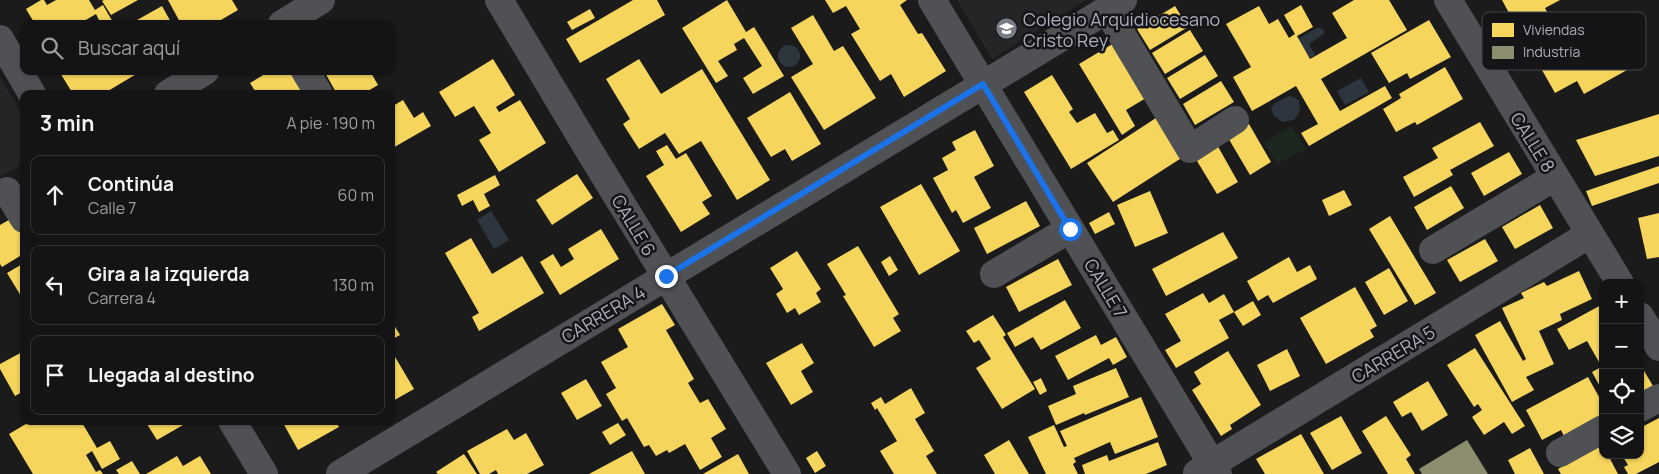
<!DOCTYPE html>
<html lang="es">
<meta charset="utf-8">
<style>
:root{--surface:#141415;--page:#212122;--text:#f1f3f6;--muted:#9d9ea0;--line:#333334}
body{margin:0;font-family:Manrope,sans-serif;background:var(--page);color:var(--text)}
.controls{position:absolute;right:15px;bottom:15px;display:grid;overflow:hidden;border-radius:10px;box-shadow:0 1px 4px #0004}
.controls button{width:45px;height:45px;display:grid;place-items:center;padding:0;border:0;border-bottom:1px solid var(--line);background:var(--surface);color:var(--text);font:25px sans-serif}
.stop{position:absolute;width:15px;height:15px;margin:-11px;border:4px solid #1a73e8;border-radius:50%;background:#fff}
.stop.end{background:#1a73e8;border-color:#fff;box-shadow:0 1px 5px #0008}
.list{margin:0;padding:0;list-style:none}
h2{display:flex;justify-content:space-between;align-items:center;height:65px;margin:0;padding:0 20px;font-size:21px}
h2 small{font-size:16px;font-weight:400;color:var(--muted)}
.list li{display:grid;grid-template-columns:32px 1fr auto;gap:15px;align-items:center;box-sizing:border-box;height:80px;margin:0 10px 10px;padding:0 10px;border:1px solid var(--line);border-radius:10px}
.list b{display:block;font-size:19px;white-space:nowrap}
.list p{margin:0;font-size:16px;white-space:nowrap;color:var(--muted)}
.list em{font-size:16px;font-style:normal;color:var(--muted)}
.icon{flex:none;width:28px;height:28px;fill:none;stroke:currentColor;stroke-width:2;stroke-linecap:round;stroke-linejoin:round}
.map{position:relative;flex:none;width:1659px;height:474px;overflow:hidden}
.search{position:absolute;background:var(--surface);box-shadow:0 1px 4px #0004;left:20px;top:20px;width:375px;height:55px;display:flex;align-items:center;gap:12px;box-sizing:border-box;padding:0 18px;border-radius:10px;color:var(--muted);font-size:19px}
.panel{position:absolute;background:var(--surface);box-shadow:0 1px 4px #0004;left:20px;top:90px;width:375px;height:335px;border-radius:10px}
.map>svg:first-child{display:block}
.built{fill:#252528}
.green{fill:#1e2620}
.water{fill:#2d353f}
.homes{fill:#f6d55c}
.industry{fill:#8c8c6e}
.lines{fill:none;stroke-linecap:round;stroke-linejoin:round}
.minor{stroke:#4f5155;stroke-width:28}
.route{stroke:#1a73e8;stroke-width:6}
.labels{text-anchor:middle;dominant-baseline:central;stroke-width:5;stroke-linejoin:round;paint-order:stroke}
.poi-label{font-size:18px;fill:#acb0bd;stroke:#151518;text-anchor:start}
.street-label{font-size:18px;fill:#acb0bd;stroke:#151518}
.key{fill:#151518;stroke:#42444a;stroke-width:1}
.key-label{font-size:14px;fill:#acb0bd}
</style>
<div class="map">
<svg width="1659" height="474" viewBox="0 0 1659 474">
<rect width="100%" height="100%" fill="#1b1b1c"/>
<!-- built -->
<path class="built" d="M957,0H1086L992,59Z
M0,77L24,118V163L0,177Z"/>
<!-- green -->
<path class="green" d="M1292,126L1306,149L1277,164L1264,142Z"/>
<!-- water -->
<path class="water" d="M1317,28H1321L1324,30V34L1309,44L1315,55L1310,58L1298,39Z
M778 56a11 11 0 1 1 22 0a11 11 0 1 1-22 0Z
M1361,78L1369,92L1345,105L1337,91Z
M1289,96L1294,97L1299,101L1300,111L1294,120L1283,122L1274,116L1271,108L1274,104Z
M491,211L509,240L494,249L477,220Z"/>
<!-- homes -->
<path class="homes" d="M41,0H44L47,5L56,0H89L95,10L103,5L114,24H101L96,14L79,24H35L26,9Z
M104,0H138L111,15L102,1Z
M168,0H232L238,10L214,24H181Z
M633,0H657L665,15L580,63L566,39Z
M727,0L746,32L754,27L784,76L753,94L743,78L762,66L744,38L734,44L737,50L718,61L728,76L716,83L682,28Z
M825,0H907L900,5L918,34L922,33L946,71L904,97L891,74L880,81L851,34L860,29L846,6L833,13Z
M1354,0H1389L1407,30L1321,79L1340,111L1385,86L1392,98L1309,146L1301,133L1318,124L1296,86L1252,111L1233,77L1251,67L1226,24L1259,6L1269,24L1278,19L1289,38L1295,34L1284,15L1301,5L1313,27L1297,36L1310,59L1347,38L1332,13Z
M1502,0H1560L1545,8L1554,26L1524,41Z
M162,6L172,24H130Z
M1175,6L1188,27L1150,50L1137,29Z
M590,9L595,18L572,30L567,22Z
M813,15L834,51L843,46L876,98L824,130L791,77L813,64L791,28Z
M1429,20L1451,57L1410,79L1407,73L1389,83L1371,53Z
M1569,26L1582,47L1606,33L1627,70L1584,94L1577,81L1555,93L1542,70L1557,61L1545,40Z
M1190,30L1203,51L1165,74L1152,53Z
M1114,43L1146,98L1126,110L1135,126L1122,135L1079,64Z
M1205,55L1218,76L1180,99L1167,78Z
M493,59L515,95L496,107L499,112L520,100L546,143L499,172L479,140L491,133L474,106L455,117L439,92Z
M639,59L661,94L702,69L770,180L737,200L701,141L679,154L665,133L639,149L623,124L630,119L606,79Z
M1445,67L1463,99L1417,125L1415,122L1396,132L1383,109L1401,98L1399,94Z
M59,71H137L138,73L103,94H73Z
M270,71H295L309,94H257L250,83Z
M324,71H370L378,85L363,94H337Z
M1052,75L1073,109L1069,112L1077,123L1095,113L1107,133L1113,130L1119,140L1071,169L1024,92Z
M1221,81L1234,102L1195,125L1183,104Z
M790,92L821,144L792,161L785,149L771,157L747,118Z
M403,100L414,118L423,112L431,126L391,149V107Z
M1659,114V156L1595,176L1576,140Z
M1159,116L1183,157L1113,202L1087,163Z
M1480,122L1494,146L1450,170L1453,175L1414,197L1403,177L1438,158L1432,148Z
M1249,124L1271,162L1250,175L1227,136Z
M975,130L994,166L974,177L991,208L963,223L956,210L952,213L933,178L948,170L942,158L956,150L952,142Z
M1216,143L1238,182L1217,194L1194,156Z
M667,145L676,159L686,153L712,196L702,202L710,214L681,232L646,176L664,165L656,151Z
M1509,152L1522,174L1484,196L1471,173Z
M1659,166V183L1592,206L1586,191Z
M577,174L593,198L552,225L536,200Z
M495,175L500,185L484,194L490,206L479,212L473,200L462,206L457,195Z
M921,184L960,251L919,275L880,207Z
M1451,186L1464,208L1427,230L1414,207Z
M1344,190L1352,205L1329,216L1322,200Z
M1150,191L1168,233L1135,247L1117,205Z
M1026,201L1040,226L987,254L974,228Z
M1540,205L1553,228L1515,249L1502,227Z
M1109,212L1115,224L1095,234L1089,223Z
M1659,213V257L1647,259L1638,218Z
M1390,216L1436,293L1415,305L1369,229Z
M14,217L24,234V301L7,273L24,263L20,256L2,267L0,264V225Z
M601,229L619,259L560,295L540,262L553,254L561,267L574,259L568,249Z
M1223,232L1238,258L1166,296L1152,269Z
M471,238L492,274L522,256L544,293L479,331L472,317L479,313L445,253Z
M1485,239L1498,261L1460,282L1447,260Z
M858,246L899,314L893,318L901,331L874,347L843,296L846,295L827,264Z
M797,251L821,289L816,293L821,302L799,315L795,308L787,313L776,294L783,289L770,268Z
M890,256L898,270L889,276L881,262Z
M1289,257L1297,272L1310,265L1317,279L1273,303L1268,295L1258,301L1247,281Z
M1058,259L1072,285L1019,312L1006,287Z
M1389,268L1408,301L1384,315L1365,282Z
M1579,271L1592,299L1560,314L1562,320L1539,331L1554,364L1526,377L1534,390L1512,402L1475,335L1500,321L1523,361L1526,359L1502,308L1524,298L1521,293L1544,282L1547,286Z
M1355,287L1377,326L1370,330L1374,337L1326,364L1300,318Z
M1203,293L1209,303L1224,294L1234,312L1253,301L1261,315L1243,326L1234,312L1219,320L1229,338L1176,368L1165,350L1181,341L1165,314Z
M1065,300L1081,328L1041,350L1033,337L1015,347L1007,333Z
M662,304L675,325L666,330L694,379L688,383L700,403L708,399L726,429L711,438L722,457L700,470L685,444L669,453L667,450L656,456L649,445L644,447L627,418L622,421L606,394L616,388L601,362L628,347L618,329Z
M1603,304V360L1599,362L1587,341L1569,350L1557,329Z
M993,315L1006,335L1003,337L1035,389L1002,409L976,368L991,359L979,340L974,343L966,331Z
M391,320L400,335L391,340Z
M1096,335L1101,345L1116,337L1127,357L1113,365L1109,358L1068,380L1055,356Z
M802,343L814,363L801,371L813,392L791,405L766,363Z
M1475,348L1525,426L1512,434L1504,422L1484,435L1472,417L1482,410L1478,404L1474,407L1447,365Z
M1287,349L1300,376L1270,391L1257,365Z
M391,350L414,389L391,402Z
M24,351V391L15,396L0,369V364Z
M1228,351L1261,405L1230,425L1232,429L1221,436L1192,390L1201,384L1194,372Z
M1640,364L1653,386L1640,393Z
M1603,366V392L1592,372Z
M1116,368L1129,397L1085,415L1084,413L1056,425L1048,406L1076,394L1073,386Z
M1588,377L1603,404V416L1564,436L1561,430L1542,440L1526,410Z
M1041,378L1047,391L1040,395L1033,382Z
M586,379L602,406L577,420L561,393Z
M1428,381L1448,415L1422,431L1411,412L1402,417L1393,402Z
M911,388L925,413L915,419L934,451L926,456L937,474H894L880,451L897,441L877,408L875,410L871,403L881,397L885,404Z
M1141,397L1158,437L1115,454L1110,442L1074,458L1076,462L1073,464L1078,474H1046L1028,437L1054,425L1064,447L1067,446L1060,431Z
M1341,416L1362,453L1332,470L1310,433Z
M1386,416L1411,455L1406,459L1415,474H1388L1362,431Z
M1659,418V462L1636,474H1628L1624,467L1628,465L1622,455H1640V428Z
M31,421H81L97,448L110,441L120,459L102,469L92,451L86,455L96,472L100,470L103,474H33L9,434Z
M145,421H190L157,440Z
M282,421H336L339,427L298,450Z
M618,423L626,435L610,445L602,432Z
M507,429L514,440L526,433L544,465L527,474H498L496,470L489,474H480L467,451Z
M1301,434L1324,474H1265L1256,459Z
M1009,440L1029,474H995L984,455Z
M1158,442L1167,465L1146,474H1085L1082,465L1107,455L1109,461Z
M1603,445V455H1608L1618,474H1561L1558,469Z
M1530,448L1544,474H1515L1508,460Z
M632,451L645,474H589Z
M817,451L826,466L815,473L806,458Z
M464,454L477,474H438L436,472Z
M738,454L749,474H703Z
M177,456L183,466L200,456L211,474H146Z
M132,461L140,474H119L116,470Z"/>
<!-- industry -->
<path class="industry" d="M1467,440L1488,474H1422L1419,469Z"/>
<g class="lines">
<!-- minor -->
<path class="minor" d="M499,0L590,152L787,474
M932,0L1218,474
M1448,0L1620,283
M1107,10L1190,149L1235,120
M282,24L321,0
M0,39L32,94
M305,71L319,94
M168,94L205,71
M7,191L24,219
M1433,250L1555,177
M994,274L1070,229
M1640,316L1659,347
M1640,408L1659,398
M232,421L264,474
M1560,453L1603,429
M1197,473L1590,234
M340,474L1123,0"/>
</g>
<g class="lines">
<!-- route -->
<path class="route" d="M666,276L983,84L1070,229"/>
</g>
<!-- icons -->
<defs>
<symbol id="school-disc" viewBox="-11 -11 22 22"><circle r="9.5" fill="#797c85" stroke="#151518"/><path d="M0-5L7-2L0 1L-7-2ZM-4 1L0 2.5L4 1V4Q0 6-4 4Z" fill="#fff"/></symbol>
</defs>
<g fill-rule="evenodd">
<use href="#school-disc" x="994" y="16" width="25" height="25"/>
</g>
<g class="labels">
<!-- poi labels -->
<g class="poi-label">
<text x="1023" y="19">Colegio Arquidiocesano<tspan x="1023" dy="21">Cristo Rey</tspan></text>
</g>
<!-- street labels -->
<g class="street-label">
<text transform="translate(1533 142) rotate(58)">CALLE 8</text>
<text transform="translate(634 225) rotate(59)">CALLE 6</text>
<text transform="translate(1106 288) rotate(59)">CALLE 7</text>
<text transform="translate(603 314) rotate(-31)">CARRERA 4</text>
<text transform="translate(1393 354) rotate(-31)">CARRERA 5</text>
</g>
</g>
<!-- legend -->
<rect x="1482" y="12" width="164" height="58" rx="8" class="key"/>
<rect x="1492" y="23" width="22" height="14" fill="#f6d55c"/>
<rect x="1492" y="46" width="22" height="13" fill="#8c8c6e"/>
<g class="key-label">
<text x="1523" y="35">Viviendas</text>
<text x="1523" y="57">Industria</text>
</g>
</svg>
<div class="controls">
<button>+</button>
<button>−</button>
<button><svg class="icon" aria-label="locate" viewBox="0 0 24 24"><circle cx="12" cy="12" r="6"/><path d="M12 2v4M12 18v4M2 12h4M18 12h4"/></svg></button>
<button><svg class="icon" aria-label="layers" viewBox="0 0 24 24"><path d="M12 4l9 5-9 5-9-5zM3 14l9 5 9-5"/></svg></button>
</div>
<div class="stop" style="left:1070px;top:229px"></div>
<div class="stop end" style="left:666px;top:276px"></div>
<div class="search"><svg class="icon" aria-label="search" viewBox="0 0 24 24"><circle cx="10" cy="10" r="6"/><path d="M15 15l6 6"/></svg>Buscar aquí</div>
<section class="panel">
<h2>3 min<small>A pie · 190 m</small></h2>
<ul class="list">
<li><svg class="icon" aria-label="ahead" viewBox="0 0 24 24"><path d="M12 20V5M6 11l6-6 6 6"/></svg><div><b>Continúa</b><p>Calle 7</p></div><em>60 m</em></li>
<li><svg class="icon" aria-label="left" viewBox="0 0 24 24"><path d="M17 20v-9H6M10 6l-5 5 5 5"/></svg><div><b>Gira a la izquierda</b><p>Carrera 4</p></div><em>130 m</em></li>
<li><svg class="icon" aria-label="arrive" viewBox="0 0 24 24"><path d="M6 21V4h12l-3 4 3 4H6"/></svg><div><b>Llegada al destino</b></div></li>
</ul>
</section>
</div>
